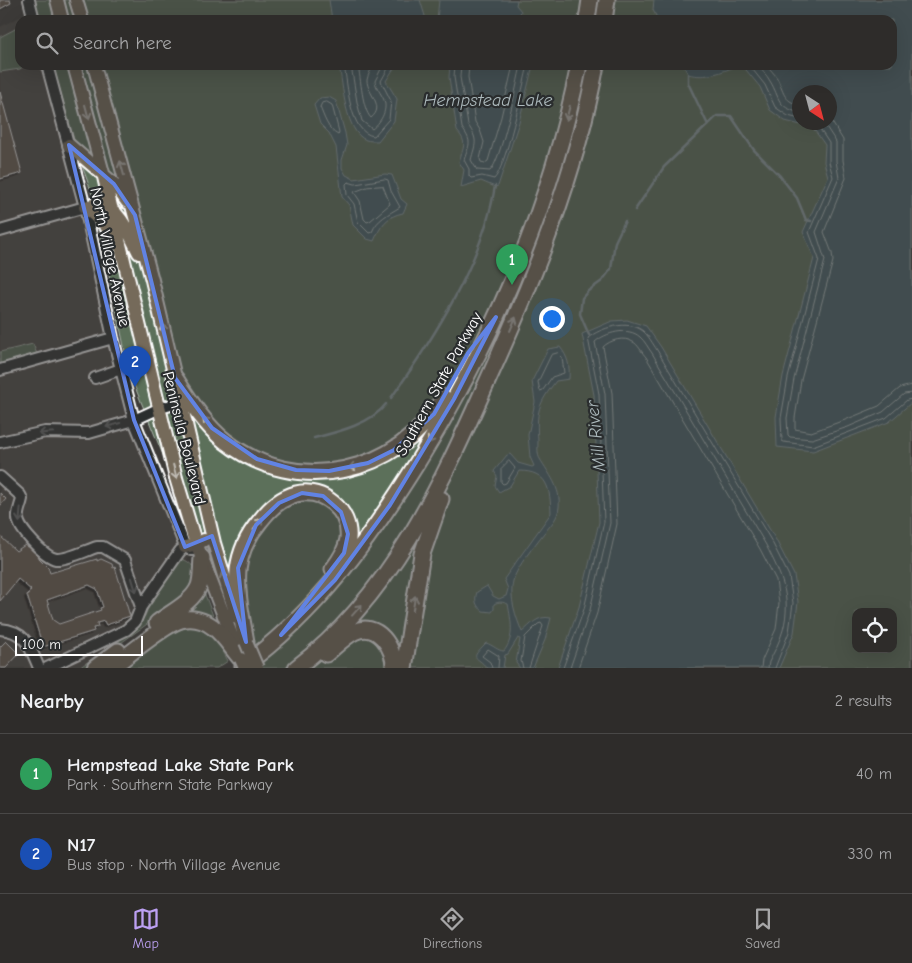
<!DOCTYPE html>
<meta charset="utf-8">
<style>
:root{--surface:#2e2c2a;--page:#363432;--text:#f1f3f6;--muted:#a7a7a8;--line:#494847;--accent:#bca0f2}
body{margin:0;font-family:"Comic Neue",sans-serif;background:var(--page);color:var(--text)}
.controls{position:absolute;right:15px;bottom:15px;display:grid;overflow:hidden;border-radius:10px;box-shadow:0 5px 20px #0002}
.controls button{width:45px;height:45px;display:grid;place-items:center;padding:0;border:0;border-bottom:1px solid var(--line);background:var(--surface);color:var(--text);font:25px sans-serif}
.compass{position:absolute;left:792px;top:85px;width:45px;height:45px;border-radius:50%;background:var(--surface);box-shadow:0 5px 20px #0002;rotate:144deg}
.scale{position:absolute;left:15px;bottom:12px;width:128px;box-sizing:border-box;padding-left:5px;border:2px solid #fff;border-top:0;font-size:14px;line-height:18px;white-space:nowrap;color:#fff;-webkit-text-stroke:4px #2a2d2e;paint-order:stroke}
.you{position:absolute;left:551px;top:318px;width:18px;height:18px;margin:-12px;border:4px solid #fff;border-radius:50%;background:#1a73e8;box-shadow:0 0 0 8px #1a73e833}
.badge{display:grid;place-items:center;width:32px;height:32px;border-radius:50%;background:var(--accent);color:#fff;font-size:16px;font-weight:700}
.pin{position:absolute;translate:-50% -41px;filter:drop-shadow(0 1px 2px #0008)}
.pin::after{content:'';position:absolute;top:26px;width:18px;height:15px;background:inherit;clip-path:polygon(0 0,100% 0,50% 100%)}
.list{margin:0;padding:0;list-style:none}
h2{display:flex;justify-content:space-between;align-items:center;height:65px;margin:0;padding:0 20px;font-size:21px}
h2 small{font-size:16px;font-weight:400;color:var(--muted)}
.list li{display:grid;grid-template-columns:32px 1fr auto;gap:15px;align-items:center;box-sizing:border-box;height:80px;padding:0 20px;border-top:1px solid var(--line)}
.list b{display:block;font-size:19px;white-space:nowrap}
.list p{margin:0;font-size:16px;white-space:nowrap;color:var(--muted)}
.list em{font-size:16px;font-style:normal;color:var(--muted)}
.icon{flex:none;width:28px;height:28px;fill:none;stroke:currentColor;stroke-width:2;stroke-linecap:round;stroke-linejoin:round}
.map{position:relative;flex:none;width:912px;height:668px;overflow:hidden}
.search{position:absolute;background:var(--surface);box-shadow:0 5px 20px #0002;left:15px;right:15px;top:15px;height:55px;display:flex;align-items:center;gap:12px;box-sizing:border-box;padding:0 18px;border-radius:15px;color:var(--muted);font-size:19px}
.sheet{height:225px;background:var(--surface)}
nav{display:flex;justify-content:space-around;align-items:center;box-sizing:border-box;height:70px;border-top:1px solid var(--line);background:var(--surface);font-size:14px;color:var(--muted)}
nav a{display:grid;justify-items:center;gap:2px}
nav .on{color:var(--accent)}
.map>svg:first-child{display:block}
.built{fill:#4e4944}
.green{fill:#5b6f5a;stroke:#adb7ac;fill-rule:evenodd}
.water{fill:#47646a;stroke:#91a2a6;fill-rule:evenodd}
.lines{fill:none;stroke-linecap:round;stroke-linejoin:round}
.shore{stroke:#b5c1c3;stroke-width:1}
.stream{stroke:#91a2a6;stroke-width:2.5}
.building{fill:#6a5d51;stroke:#fff;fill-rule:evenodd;filter:url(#shadow)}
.minor-casing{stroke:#fff;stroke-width:14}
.major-casing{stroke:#fff;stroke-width:16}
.highway-casing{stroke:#fff;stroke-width:19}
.minor{stroke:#2a2d2e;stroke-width:10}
.major{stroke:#746a5a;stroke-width:12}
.highway{stroke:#746a5a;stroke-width:15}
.major-bridge-casing{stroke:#fff;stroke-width:16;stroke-linecap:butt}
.major-bridge{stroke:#746a5a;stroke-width:12}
.oneway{stroke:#c0bcb5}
.oneway2{stroke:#6a6c6d}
.marked{fill:none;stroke:#6183e4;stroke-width:4;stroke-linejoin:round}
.labels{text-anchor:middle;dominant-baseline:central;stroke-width:4.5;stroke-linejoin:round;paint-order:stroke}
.street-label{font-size:16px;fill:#fff;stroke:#2a2d2e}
.water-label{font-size:18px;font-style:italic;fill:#acb9bc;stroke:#2a2d2e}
</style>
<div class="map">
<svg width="912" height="668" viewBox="0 0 912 668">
<defs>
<filter id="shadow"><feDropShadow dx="-2.5" dy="2.5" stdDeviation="0" flood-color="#0009"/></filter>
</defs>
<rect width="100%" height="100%" fill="#3d3b38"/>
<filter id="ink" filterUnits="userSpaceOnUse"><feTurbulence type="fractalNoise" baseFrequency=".02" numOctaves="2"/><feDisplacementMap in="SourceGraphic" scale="10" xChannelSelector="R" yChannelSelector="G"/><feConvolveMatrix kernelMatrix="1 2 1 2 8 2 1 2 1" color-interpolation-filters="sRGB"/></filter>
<g filter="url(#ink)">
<!-- built -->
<path class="built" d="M24,15L26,20H20V65H42L66,132L131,417L185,551L192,580L141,629L80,668H0V27Z"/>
<!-- green -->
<path class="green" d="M34,0H912V668H251L130,375L92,194L79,157L53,65H892V20H40ZM800,92H830V122H800ZM856,612H893V649H856Z
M17,28L20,29V65H25L20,69L0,72V37Z
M33,344L37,354L0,365V352Z
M180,559C196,561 200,579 191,591C189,594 185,597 182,599L86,668H79L134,629L145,616L154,593L176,561Z
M204,592L215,621L186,615L190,611L187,607Z
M198,623L216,637L228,661L217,668H120L173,629Z"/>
<!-- water -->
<path class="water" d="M329,0H420L425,16L422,20H332Z
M439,0H517L516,5L521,11L518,20H437Z
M654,0H912V402L889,422L813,451L777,447L776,417L783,376L814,258L803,232L828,177L824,162L825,145L813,128L785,121L770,110L760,87L742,65H892V20H658L653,10ZM800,92H830V122H800Z
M339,65H396L386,81L397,99L394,121L378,141C374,141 369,141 366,140C345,132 343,85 339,65Z
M450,65H533L519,122L498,186L495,187L481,181L461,187L464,170L459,162C463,147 468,143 457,131L449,77Z
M683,65H739C722,72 706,79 688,74Z
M329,97L336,101L345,133L347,145L342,160V168L346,175L354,179L385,174L392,175L401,199L407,204L403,213C386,216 380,227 374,241L367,239L353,225L349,205L342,197L336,147L329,133L320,124L314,105L320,98Z
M627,320L646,326L661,347L776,540L794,575L798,602L794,633L779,668H558L579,607L599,522L594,395L582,334L612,321Z
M560,347C568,357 570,366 569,379L556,381C538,404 536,412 538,441C538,446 537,455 540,459C549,474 561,488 559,507C558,518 551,525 544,533C535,545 517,566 513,581C509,598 516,617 522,632C531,625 537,615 551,618L545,640L533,668H520L516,663L520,639L518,638L508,654L505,655L503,668H487C477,655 468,661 486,643C493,645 498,651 504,651C515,637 511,621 508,604C503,602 499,601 494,604V609L492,612L483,611C476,606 474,601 477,592L487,586L493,596L499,599L506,596L508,589L504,579L551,513C550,489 548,471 519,471L510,486L499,492L495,486L497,476L494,471L507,455L510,454L518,463L532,467L534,466L530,457L528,435L535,402L532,381L548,349Z"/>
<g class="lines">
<!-- shore -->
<path class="shore" d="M344,65C348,85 349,133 374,136L389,119L391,101L381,81L390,65
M351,65L357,102L362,121L372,129C380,123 388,111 384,100C381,93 376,88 375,81L383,65
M358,65C361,79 362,109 371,118C386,106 367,94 367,80C368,74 371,70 374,65
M455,65L454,77L462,128C473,143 469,144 464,160L469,169V176L471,178L482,176L494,179C506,168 523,85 528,65
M461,65L460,77L468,125C479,141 475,144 471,160L477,170L490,171C501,161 517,84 521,65
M469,65L468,77L475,122L480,130L484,142L480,159L481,162L485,163L488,161L501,117L513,65
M749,65L765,85L775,107L788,116L800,119
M757,65C761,70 767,75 770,81C781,99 775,106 800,113
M766,65C770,69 774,73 777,78C784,91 782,101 800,105
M327,102L332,105L339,132L338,135C328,130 324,117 320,107L322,103Z
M830,119L843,140V160L846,178L824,232L832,253L833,261L801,380L795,418V429L811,432L845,420L879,406L900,388L912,385
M811,122L817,125L829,143V162L833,177L809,232L819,259L788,378L781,418L782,441L784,442L813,446L886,418L907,400L912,399
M823,122L836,142V161L839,178L816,232L825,260L794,379L787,418L788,435L790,437L812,439L848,427L883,412L904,394L912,393
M385,179L388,180L391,191L400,207C389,214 377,219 372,232L369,233L358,222L354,204L347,195L346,184L348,182L355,184Z
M383,186L390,204L370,221L367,222L364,219L360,201L354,192L367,187Z
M558,353L562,357L564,373L552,377L543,390L540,391L538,382L551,355Z
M509,461L515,468L506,483L503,484L501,482V469Z
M492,668L490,662L482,656L488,649L499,656L498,668
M523,668L521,661L525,637L538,624L541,623L543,626L529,668
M563,668L584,609L604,522L599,394L588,338C600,328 628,319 643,331C648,335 653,344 657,350L772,542L789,576L793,603L789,632L775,668
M570,668L590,610L610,523L605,394L595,342C605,333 628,326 640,337C645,341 648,348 652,353L766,545C781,575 792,596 783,630C780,641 774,652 769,662L768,668
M578,668L597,613L617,524L612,393L603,347C610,340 624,336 633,342C638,344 642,353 646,357L760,549L776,580L779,603L776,629L762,660L761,668"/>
<!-- stream -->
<path class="stream" d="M688,74V83L708,125
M635,210L664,167L717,116H731L754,150L780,176L797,198L806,220L811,221
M589,335L580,314L582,298L588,291L602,281L611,269L615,242L625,221
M391,398C434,338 484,259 495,186
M314,438C338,432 371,424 386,404"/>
</g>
<!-- building -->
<path class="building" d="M0,0H10L11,3L0,9Z
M218,17L219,20H204Z
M0,92L22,173L0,179Z
M0,493L6,499L0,506Z
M0,536L16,551L25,545L28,547L30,546L39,555V558L48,567L50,573L97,559V561L101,559L112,564L113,568L115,567L130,616L121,619V620L106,625L104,621L97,623L98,627L93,628L94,631L46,646L42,644L27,595L31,590L18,579L0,601ZM89,585L97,589L103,607L100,608L101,610L59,624L53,620L47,600Z
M6,641L19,654L6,668H0V647Z"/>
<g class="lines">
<defs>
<path id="minor" d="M29,0L34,20
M47,65L85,207L113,338L134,420L181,536L185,547L191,550
M0,231L85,207
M0,370L113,338
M95,378L121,369
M0,442L45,432L89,433L134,420L160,408L186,401
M0,477L20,495L22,499C21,505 17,512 18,518C18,529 45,557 56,559C67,560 87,550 97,547H103L125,560L141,607
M0,629C26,631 30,647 39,668
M47,668L126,630L135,622L141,607L180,551L185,547"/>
<path id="major" d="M57,0L62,20
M76,0L82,20
M74,65L103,173L176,478L193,535L236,647
M94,65L152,280L214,543L237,618
M69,145L114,184L127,202
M85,207C90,206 96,203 101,204C120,208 131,238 139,253
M85,207L106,226L114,240
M185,547L197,544L204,540"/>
<path id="highway" d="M587,20L590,0
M604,20L607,0
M175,378C190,401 204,424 225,441C297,498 398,474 444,398
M157,623C170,613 193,602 199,586C202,577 201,567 202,558
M246,642C242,618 236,594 238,570C240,552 249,534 260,521C269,509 281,498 296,494C323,487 351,511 348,539C346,551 340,560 333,569
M326,654C335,647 344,637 354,632C377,620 395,648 394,668
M243,666C317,612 369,540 417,463C493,340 551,207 579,65
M95,668L118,651
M111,668C126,657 165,624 181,620C192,617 204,620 213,627C224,635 232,649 241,659
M296,668C391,596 440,487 487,382C533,281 576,175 596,65
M404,668L422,554L441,499"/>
</defs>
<!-- minor casing -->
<use href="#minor" class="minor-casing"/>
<!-- major casing -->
<use href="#major" class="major-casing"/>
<!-- highway casing -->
<use href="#highway" class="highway-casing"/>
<!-- minor -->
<use href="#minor" class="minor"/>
<!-- major -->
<use href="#major" class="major"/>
<!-- highway -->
<use href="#highway" class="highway"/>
<defs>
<path id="major-bridge" d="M246,642L257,668
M241,659L245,668"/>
</defs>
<!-- major-bridge casing -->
<use href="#major-bridge" class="major-bridge-casing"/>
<!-- major-bridge -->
<use href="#major-bridge" class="major-bridge"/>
</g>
<!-- one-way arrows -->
<defs><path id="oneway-shaft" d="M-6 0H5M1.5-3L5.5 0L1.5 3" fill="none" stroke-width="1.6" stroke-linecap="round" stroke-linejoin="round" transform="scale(1.25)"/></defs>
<g class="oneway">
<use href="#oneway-shaft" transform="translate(87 112) rotate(75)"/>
<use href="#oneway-shaft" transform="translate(568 113) rotate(104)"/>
<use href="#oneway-shaft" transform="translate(122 168) rotate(-105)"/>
<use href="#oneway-shaft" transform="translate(513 324) rotate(-67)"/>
<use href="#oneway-shaft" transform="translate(164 331) rotate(-104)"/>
<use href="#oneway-shaft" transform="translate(208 423) rotate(-132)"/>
<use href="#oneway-shaft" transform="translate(432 437) rotate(121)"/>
<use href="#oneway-shaft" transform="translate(356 466) rotate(165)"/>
<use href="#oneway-shaft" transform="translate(175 472) rotate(76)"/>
<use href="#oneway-shaft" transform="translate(258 524) rotate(-54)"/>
<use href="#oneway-shaft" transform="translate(224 579) rotate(-107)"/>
<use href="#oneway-shaft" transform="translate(414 603) rotate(-81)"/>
<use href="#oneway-shaft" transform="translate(357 610) rotate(-48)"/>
</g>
<g class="oneway2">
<use href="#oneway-shaft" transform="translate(113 425) rotate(164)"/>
<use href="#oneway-shaft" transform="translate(46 433) rotate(175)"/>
<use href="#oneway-shaft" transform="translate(20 515) rotate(95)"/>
<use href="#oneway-shaft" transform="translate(134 585) rotate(73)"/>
</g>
</g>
<!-- marked area -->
<path d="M0 0H912V668H0ZM69,145L114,184L135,215L175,378L212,428L257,459L296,470L329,471L368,463L394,450L434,414L468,353L496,317L454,399L390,505L335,580L281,635L344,553L348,534L341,512L323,496L302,493L279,503L256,525L238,568L246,642L212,536L185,547L134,420Z" fill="#3d3b38" fill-opacity=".55" fill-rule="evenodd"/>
<path class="marked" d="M69,145L114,184L135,215L175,378L212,428L257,459L296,470L329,471L368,463L394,450L434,414L468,353L496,317L454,399L390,505L335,580L281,635L344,553L348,534L341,512L323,496L302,493L279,503L256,525L238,568L246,642L212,536L185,547L134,420Z"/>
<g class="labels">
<!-- street labels -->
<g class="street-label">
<text transform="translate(110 257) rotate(78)">North Village Avenue</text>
<text transform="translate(439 384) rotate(-61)">Southern State Parkway</text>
<text transform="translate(184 438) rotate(76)">Peninsula Boulevard</text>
</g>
<!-- water labels -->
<g class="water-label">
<text x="488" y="100">Hempstead Lake</text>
<text transform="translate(596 436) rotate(-96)">Mill River</text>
</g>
</g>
</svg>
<div class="controls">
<button><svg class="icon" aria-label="locate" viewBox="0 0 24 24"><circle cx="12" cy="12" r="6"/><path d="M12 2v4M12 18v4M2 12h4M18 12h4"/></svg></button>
</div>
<svg class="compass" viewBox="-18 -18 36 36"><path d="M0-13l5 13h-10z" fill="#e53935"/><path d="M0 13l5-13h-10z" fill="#a7a7a8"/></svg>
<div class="scale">100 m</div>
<div class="you"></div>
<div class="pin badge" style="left:512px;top:285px;background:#2e9e5b">1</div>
<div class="pin badge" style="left:135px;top:387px;background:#1a4fb4">2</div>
<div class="search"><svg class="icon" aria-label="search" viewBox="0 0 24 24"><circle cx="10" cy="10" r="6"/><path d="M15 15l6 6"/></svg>Search here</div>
</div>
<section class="sheet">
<h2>Nearby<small>2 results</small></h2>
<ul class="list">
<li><span class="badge" style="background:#2e9e5b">1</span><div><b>Hempstead Lake State Park</b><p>Park · Southern State Parkway</p></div><em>40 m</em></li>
<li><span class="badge" style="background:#1a4fb4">2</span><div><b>N17</b><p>Bus stop · North Village Avenue</p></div><em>330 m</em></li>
</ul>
</section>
<nav>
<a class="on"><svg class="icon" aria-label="map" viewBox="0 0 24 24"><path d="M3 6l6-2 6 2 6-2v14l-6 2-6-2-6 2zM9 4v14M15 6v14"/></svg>Map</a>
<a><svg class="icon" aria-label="directions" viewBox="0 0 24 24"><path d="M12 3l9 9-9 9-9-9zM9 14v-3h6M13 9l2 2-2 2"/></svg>Directions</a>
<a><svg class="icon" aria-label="saved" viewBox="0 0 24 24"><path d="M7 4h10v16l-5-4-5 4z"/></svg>Saved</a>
</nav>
